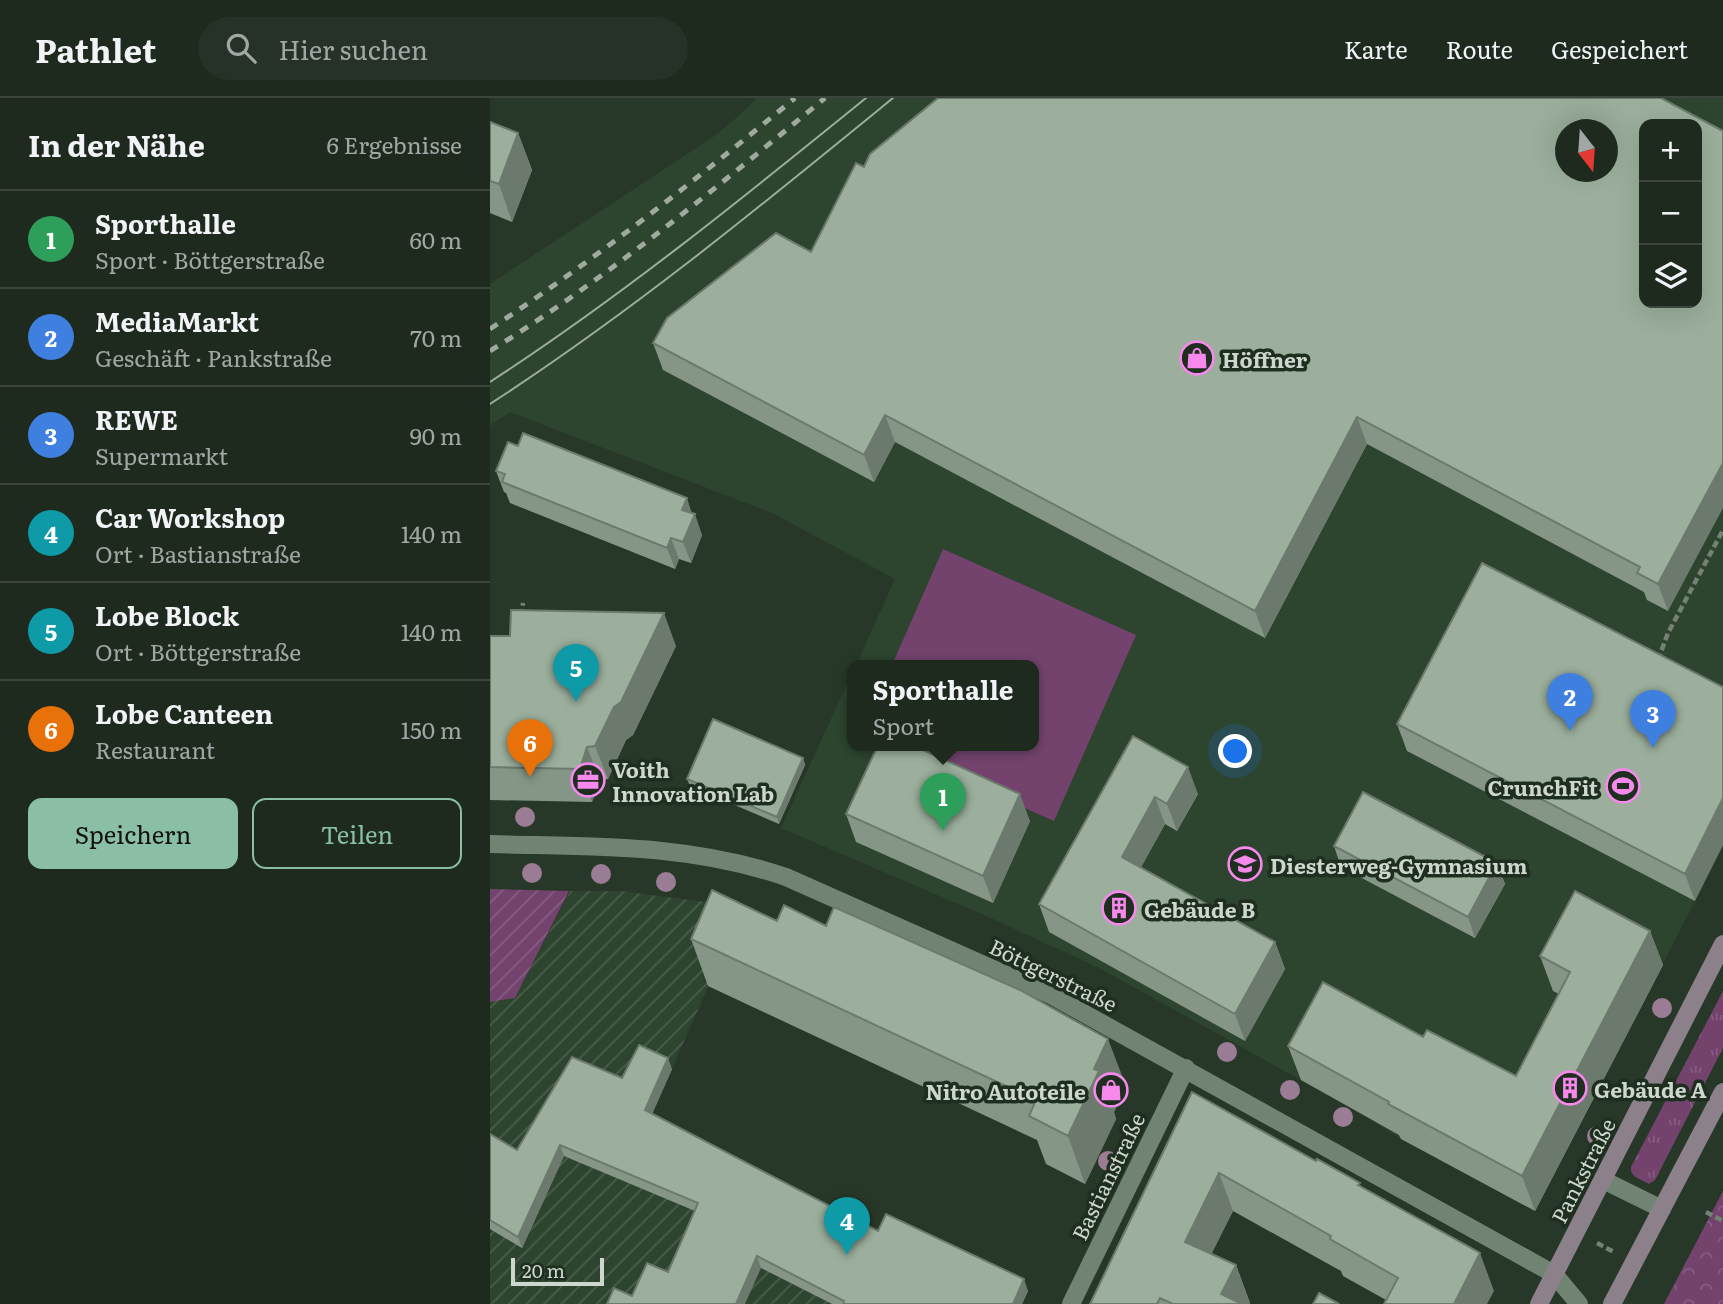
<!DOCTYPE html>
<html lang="de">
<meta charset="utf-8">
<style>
:root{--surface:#1e2a1e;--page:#263227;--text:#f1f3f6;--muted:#a1a7a4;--line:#3c463c;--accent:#8abfa5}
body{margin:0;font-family:Literata,serif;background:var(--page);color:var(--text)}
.controls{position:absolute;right:21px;top:21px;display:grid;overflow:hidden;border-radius:14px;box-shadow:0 7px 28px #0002}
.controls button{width:63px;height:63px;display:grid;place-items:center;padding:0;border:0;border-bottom:2px solid var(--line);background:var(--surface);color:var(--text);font:35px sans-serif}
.compass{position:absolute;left:1065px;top:21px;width:63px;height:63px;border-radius:50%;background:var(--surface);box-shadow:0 7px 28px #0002;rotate:163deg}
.scale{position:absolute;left:21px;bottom:18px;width:93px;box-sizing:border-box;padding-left:7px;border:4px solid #cdd7cd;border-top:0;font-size:19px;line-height:24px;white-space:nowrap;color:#cdd7cd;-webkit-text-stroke:5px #1e2e1f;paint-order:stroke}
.you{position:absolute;left:746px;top:654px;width:24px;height:24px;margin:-18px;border:5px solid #fff;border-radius:50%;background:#1a73e8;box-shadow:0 0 0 10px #1a73e833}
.badge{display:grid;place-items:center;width:46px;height:46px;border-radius:50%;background:var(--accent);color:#fff;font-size:23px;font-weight:700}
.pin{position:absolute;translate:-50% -58px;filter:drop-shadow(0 2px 4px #0008)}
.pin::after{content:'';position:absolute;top:37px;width:24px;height:21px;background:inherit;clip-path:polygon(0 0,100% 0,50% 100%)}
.popup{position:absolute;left:357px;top:562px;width:192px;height:91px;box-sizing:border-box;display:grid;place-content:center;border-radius:14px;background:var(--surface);filter:drop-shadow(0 2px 5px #0005);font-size:23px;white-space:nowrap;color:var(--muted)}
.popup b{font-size:26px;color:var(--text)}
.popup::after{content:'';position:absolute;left:50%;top:100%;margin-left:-14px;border:14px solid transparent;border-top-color:var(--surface)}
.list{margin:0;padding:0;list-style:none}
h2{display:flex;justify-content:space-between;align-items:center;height:91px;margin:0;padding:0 28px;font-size:30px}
h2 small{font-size:23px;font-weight:400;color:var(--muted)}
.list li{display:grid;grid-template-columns:46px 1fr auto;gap:21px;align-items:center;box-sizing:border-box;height:98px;padding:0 28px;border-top:2px solid var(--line)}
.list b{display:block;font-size:26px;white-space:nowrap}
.list p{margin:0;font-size:23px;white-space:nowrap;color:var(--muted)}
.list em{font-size:23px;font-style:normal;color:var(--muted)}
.actions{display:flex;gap:14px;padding:21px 28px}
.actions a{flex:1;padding:16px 0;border:2px solid var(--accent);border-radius:14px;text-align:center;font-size:24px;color:var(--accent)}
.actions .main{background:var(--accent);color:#111}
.icon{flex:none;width:38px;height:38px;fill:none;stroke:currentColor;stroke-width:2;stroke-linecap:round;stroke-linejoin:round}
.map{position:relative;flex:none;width:1233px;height:1206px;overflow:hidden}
header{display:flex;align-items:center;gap:42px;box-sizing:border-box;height:98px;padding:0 35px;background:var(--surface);border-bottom:2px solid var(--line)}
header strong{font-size:33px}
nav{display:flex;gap:38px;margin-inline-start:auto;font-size:24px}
.search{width:490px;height:63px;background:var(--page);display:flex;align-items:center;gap:18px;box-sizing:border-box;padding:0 24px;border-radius:38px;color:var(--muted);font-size:26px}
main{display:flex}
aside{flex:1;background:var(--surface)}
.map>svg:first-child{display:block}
.built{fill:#2d442f;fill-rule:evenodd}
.industrial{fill:url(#industrial-furrows)}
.grass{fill:url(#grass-tufts)}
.park{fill:url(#park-crowns)}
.garden{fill:url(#garden-furrows)}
.pitch{fill:#73436e}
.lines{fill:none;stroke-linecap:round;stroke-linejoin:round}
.path{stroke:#748174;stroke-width:4.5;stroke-dasharray:7 3.5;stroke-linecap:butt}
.lane{stroke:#718472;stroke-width:18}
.street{stroke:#718472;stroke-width:18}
.secondary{stroke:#8c808a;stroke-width:18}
.tram{stroke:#9eaa9e;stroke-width:2}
.rail{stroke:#9eaa9e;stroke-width:5;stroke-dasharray:9 9;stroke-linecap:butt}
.tree{fill:#9a7c95}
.wall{fill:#859686}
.shaded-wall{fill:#6c7a6d}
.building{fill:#9baf9c;stroke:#6c7a6d;stroke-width:2;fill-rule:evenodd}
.labels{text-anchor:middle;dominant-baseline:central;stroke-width:7;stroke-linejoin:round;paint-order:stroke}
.poi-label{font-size:21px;font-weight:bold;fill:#cdd7cd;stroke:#1e2e1f;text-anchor:start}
.street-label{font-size:21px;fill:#cdd7cd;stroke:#1e2e1f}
</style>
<header>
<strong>Pathlet</strong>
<div class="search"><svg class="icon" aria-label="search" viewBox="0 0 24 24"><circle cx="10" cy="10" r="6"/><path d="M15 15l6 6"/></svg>Hier suchen</div>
<nav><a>Karte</a><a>Route</a><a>Gespeichert</a></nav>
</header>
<main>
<aside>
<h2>In der Nähe<small>6 Ergebnisse</small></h2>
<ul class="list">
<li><span class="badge" style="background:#2e9e5b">1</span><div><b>Sporthalle</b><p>Sport · Böttgerstraße</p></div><em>60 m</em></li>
<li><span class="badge" style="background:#3f7fe0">2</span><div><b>MediaMarkt</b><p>Geschäft · Pankstraße</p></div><em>70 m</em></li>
<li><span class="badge" style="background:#3f7fe0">3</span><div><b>REWE</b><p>Supermarkt</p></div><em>90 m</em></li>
<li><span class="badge" style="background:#0f9aa8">4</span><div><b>Car Workshop</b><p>Ort · Bastianstraße</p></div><em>140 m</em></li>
<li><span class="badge" style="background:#0f9aa8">5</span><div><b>Lobe Block</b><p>Ort · Böttgerstraße</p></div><em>140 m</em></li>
<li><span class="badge" style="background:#e8710a">6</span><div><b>Lobe Canteen</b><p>Restaurant</p></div><em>150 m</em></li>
</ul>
<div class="actions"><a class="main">Speichern</a><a>Teilen</a></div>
</aside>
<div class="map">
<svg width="1233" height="1206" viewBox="0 0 1233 1206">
<defs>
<pattern id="industrial-furrows" width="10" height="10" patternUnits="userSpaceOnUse" patternTransform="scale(1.75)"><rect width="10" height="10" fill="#2d442f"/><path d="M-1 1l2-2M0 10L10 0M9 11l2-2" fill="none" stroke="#4a5e4c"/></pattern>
<pattern id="grass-tufts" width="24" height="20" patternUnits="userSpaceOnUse" patternTransform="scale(1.75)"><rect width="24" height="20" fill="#73436e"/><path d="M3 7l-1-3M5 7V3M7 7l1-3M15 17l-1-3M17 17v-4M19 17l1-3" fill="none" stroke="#865d82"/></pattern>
<pattern id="park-crowns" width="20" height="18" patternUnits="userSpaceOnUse" patternTransform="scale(1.75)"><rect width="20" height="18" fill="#73436e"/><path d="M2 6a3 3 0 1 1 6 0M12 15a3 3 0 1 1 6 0" fill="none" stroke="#865d82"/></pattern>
<pattern id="garden-furrows" width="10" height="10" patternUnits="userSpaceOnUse" patternTransform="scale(1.75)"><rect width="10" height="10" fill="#73436e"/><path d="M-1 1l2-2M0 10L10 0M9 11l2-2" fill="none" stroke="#865d82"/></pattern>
</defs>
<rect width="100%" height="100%" fill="#283828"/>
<!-- built -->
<path class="built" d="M267,0H1233V749L1045,1113L911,1041L872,1016L611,871L503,821L291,730L362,575V647H544V567H366L405,481L282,415L20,314L0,328V186L223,39L244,22ZM1154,26H1207V205H1154ZM1076,32H1118V74H1076Z"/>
<!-- industrial -->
<path class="industrial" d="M80,793H131L253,809L159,1023L532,1206H0V904L25,900Z"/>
<!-- grass -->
<path class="grass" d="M1233,893V950L1165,1082L1159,1086L1144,1078L1141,1073V1069Z"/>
<!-- park -->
<path class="park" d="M1233,1093V1206H1174Z"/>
<!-- garden -->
<path class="garden" d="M0,791L79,793L25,900L0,904Z"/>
<!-- pitch -->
<path class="pitch" d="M453,451L646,537L564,723L392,647H544V567H402Z"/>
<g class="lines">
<!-- path -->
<path class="path" d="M31,518L33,505
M1168,562L1178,535L1233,432
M1216,1114L1233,1123
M1107,1145L1124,1154"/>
<!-- lane -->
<path class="lane" d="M1113,1082L1172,1111"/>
<!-- street -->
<path class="street" d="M0,746C102,749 197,745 296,779L559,896L1064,1176L1089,1206
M581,1206L696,970"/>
<!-- secondary -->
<path class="secondary" d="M1049,1206L1233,846
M1122,1206L1233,994"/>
<!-- tram -->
<path class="tram" d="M0,284C132,198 254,99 376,0
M0,306C142,214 272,107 403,0"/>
<!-- rail -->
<path class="rail" d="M0,231C106,161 207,81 305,0
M0,253C119,179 227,89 335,0"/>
</g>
<!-- trees -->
<g class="tree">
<circle cx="35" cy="719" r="10"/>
<circle cx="42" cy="775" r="10"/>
<circle cx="111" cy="776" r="10"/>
<circle cx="176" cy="784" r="10"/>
<circle cx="1172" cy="910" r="10"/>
<circle cx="737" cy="954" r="10"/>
<circle cx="800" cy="992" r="10"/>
<circle cx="853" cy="1019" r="10"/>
<circle cx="1107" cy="1038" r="10"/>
<circle cx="618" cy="1063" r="10"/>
</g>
<!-- wall -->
<path class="wall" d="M1171,0L1178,513L1157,502L1154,494L877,346L775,540L405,344L384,384L173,272L163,245L321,154L374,69Z
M0,24L28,35L42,72L22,124L0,115Z
M6,373L202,415L212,437L201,465L189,461L185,471L20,405L16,395L14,394Z
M0,538L186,548L143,637L136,642L118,681L110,682L102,704L0,702Z
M1233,589L1205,803L917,653L907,626Z
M643,638L708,696L687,733L675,726L651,769L785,844L795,871L755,943L559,834L549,806Z
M313,660L315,667L289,726L200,688L197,681Z
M356,716L540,723L503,805L366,744Z
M844,748L1007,765L1015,786L985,840L851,769Z
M1160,833L1173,867L1045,1113L911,1041L909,1037L811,982L798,948L933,939L1026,978L1069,896L1063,893L1050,858Z
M201,841L636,988L624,1014L626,1021L595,1086L556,1066L547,1042L218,888Z
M182,971L162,1016L388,1133L538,1193L532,1206H342L271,1170L142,1198L178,1174L205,1113L74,1058L32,1150L0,1131V1036L27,1052L132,980Z
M702,994L871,1088L1004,1193L896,1202L853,1178L851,1173L743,1113L721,1156L746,1167L760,1205L759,1206H600Z"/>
<!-- shaded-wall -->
<path class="shaded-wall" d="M28,35L42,72L22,124L9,86Z
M395,317L405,344L384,384L374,357Z
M867,319L877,346L775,540L765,513Z
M1233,365V410L1178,513L1168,486Z
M197,400L203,419L205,416L212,437L201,465L193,444L192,412Z
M181,440L189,461L185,471L177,450Z
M174,515L186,548L143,637L136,642L118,681L105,648L124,609Z
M97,649L110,682L102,704L90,671Z
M313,660L315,667L289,726L287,719Z
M698,669L708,696L687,733L677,706Z
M530,696L540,723L503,805L493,778Z
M665,699L675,726L642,786L632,759Z
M1233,700V747L1205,803L1195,776Z
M1007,765L1015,786L985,840L978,819Z
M1160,833L1173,867L1045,1113L1032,1078Z
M785,844L795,871L755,943L745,916Z
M618,941L636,988L624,1014L626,1021L595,1086L578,1038L604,971Z
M178,960L182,971L159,1023L155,1012Z
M70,1047L74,1058L32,1150L28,1139Z
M729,1075L743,1113L709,1181L695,1144Z
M990,1155L1004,1193L997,1206H964Z
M267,1158L271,1170L255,1206H246Z
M746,1167L760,1205L759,1206H735L731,1196Z
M534,1181L538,1193L532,1206H523Z"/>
<!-- building -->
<path class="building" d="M448,0H1171L1233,33V365L1168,486L1147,475L1150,469L867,319L765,513L395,317L374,357L163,245L177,220L286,135L321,154L366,65L374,69L380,56ZM1154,26H1207V205H1154ZM1075,32H1117V74H1075Z
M0,24L28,35L9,86L0,83Z
M33,335L197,400L192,412L205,416L193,444L181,440L177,450L12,384L15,376L6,373L18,344L28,348Z
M992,465L1233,589V700L1195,776L907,626Z
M21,512L174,515L131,604L124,609L105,648L97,649L90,671L0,669V538H20Z
M223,621L313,660L287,719L197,681Z
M643,638L698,669L677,706L665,699L632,759L785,844L745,916L549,806Z
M388,647H422L530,696L493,778L356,716Z
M873,694L1007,765L978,819L844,748Z
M222,792L287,823L294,807L336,828L344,809L530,892L618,941L604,971L609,973L578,1038L539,1018L546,1002L201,841Z
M1085,793L1160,833L1032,1078L898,1006L899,1004L798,948L833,884L933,939L937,932L1026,978L1080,874L1050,858Z
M149,947L178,960L155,1012L388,1133L396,1116L534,1181L523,1206H353L354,1203L267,1158L246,1206H117L124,1190L142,1198L157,1165L178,1174L208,1105L70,1047L28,1139L0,1122V1036L27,1052L82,959L132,980Z
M702,994L826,1063L827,1061L870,1085L868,1087L990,1155L964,1206H894L908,1180L840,1141L841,1138L729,1075L695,1144L746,1167L731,1196L752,1206H683L670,1200L667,1206H600Z
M829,1195L849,1206H823Z"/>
<!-- icons -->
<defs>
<symbol id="shop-ring" viewBox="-11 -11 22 22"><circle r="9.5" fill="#1e2e1f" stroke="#f788ec" stroke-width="1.5"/><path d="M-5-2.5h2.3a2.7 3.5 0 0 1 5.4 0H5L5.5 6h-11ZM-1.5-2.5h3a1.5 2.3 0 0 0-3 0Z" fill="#f788ec"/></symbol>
<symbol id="office-ring" viewBox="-11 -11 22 22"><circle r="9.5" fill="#1e2e1f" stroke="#f788ec" stroke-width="1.5"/><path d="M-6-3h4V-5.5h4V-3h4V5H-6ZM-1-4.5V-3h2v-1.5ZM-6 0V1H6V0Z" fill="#f788ec"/></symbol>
<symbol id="stadium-ring" viewBox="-11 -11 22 22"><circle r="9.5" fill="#1e2e1f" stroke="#f788ec" stroke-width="1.5"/><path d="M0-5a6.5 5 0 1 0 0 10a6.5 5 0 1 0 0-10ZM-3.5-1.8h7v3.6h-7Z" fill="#f788ec"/></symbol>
<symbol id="school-ring" viewBox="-11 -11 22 22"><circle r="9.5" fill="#1e2e1f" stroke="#f788ec" stroke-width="1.5"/><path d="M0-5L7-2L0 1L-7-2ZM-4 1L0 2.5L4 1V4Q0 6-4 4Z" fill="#f788ec"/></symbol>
<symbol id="building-ring" viewBox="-11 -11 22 22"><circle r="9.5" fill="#1e2e1f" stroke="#f788ec" stroke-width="1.5"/><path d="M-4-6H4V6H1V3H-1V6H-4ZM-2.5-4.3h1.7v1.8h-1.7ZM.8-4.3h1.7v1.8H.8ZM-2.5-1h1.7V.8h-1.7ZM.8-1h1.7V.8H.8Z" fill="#f788ec"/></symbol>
</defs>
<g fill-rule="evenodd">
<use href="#shop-ring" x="688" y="241" width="38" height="38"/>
<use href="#office-ring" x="79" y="663" width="38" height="38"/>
<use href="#stadium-ring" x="1114" y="669" width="38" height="38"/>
<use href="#school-ring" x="736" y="747" width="38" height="38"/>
<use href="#building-ring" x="610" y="791" width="38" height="38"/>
<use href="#building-ring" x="1061" y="971" width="38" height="38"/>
<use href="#shop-ring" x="602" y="973" width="38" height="38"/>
</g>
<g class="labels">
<!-- poi labels -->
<g class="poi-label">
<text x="732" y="260">Höffner</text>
<text x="122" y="670">Voith<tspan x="122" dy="24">Innovation Lab</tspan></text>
<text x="1108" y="688" text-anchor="end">CrunchFit</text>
<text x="780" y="766">Diesterweg-Gymnasium</text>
<text x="654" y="810">Gebäude B</text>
<text x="1104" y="990">Gebäude A</text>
<text x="596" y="992" text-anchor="end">Nitro Autoteile</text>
</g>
<!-- street labels -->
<g class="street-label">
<text transform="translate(564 876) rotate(26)">Böttgerstraße</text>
<text transform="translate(1092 1072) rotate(-63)">Pankstraße</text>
<text transform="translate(617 1078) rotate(-64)">Bastianstraße</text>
</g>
</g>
</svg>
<div class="controls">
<button>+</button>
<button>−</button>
<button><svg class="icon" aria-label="layers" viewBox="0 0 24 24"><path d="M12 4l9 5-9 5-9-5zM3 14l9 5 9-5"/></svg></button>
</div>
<svg class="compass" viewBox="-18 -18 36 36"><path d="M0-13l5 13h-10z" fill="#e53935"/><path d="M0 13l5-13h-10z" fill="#a1a7a4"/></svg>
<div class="scale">20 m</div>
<div class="you"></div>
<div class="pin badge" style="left:453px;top:733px;background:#2e9e5b">1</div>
<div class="popup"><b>Sporthalle</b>Sport</div>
<div class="pin badge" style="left:1080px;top:633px;background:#3f7fe0">2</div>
<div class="pin badge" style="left:1163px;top:650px;background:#3f7fe0">3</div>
<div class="pin badge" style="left:357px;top:1157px;background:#0f9aa8">4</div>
<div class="pin badge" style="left:86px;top:604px;background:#0f9aa8">5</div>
<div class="pin badge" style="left:40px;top:679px;background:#e8710a">6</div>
</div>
</main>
